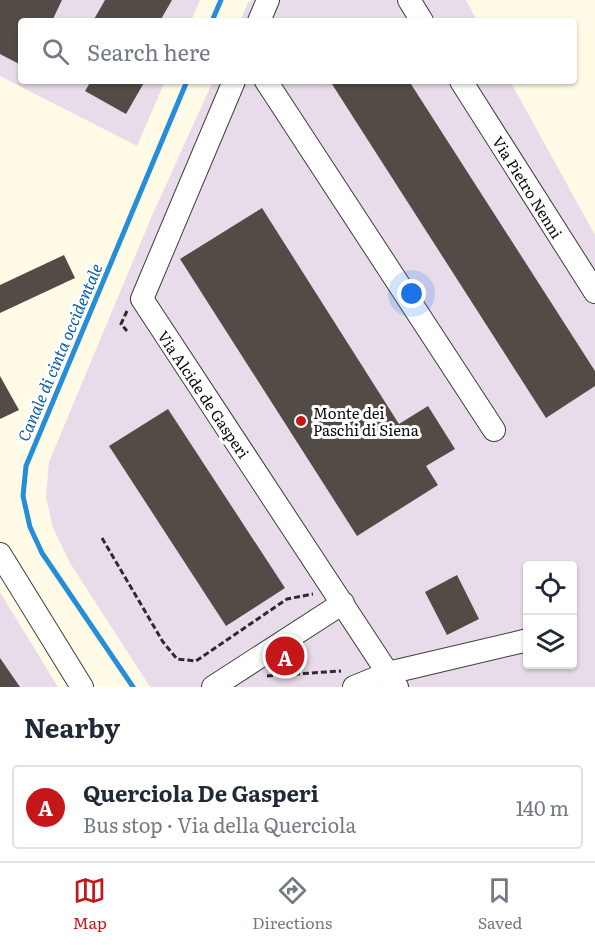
<!DOCTYPE html>
<meta charset="utf-8">
<style>
:root{--surface:#fff;--page:#f6f6f7;--text:#1f2937;--muted:#747a83;--line:#e0e1e3;--accent:#c5171a}
body{margin:0;font-family:Literata,serif;background:var(--page);color:var(--text)}
.controls{position:absolute;right:18px;bottom:18px;display:grid;overflow:hidden;border-radius:6px;box-shadow:0 2px 4px #0004}
.controls button{width:54px;height:54px;display:grid;place-items:center;padding:0;border:0;border-bottom:2px solid var(--line);background:var(--surface);color:var(--text);font:30px sans-serif}
.you{position:absolute;left:412px;top:294px;width:21px;height:21px;margin:-15px;border:4px solid #fff;border-radius:50%;background:#1a73e8;box-shadow:0 0 0 9px #1a73e833}
.badge{display:grid;place-items:center;width:39px;height:39px;border-radius:50%;background:var(--accent);color:#fff;font-size:20px;font-weight:700}
.pin{position:absolute;translate:-50% -50%;border:3px solid #fff;box-shadow:0 2px 6px #0006}
.list{margin:0;padding:0;list-style:none}
h2{display:flex;justify-content:space-between;align-items:center;height:78px;margin:0;padding:0 24px;font-size:26px}
h2 small{font-size:20px;font-weight:400;color:var(--muted)}
.list li{display:grid;grid-template-columns:39px 1fr auto;gap:18px;align-items:center;box-sizing:border-box;height:84px;margin:0 12px 12px;padding:0 12px;border:2px solid var(--line);border-radius:6px}
.list b{display:block;font-size:22px;white-space:nowrap}
.list p{margin:0;font-size:20px;white-space:nowrap;color:var(--muted)}
.list em{font-size:20px;font-style:normal;color:var(--muted)}
.icon{flex:none;width:33px;height:33px;fill:none;stroke:currentColor;stroke-width:2;stroke-linecap:round;stroke-linejoin:round}
.map{position:relative;flex:none;width:595px;height:687px;overflow:hidden}
.search{position:absolute;background:var(--surface);box-shadow:0 2px 4px #0004;left:18px;right:18px;top:18px;height:66px;display:flex;align-items:center;gap:15px;box-sizing:border-box;padding:0 21px;border-radius:6px;color:var(--muted);font-size:22px}
.sheet{height:174px;background:var(--surface)}
nav{display:flex;justify-content:space-around;align-items:center;box-sizing:border-box;height:84px;border-top:2px solid var(--line);background:var(--surface);font-size:16px;color:var(--muted)}
nav a{display:grid;justify-items:center;gap:3px}
nav .on{color:var(--accent)}
.map>svg:first-child{display:block}
.industrial{fill:#e9dcea;fill-rule:evenodd}
.lines{fill:none;stroke-linecap:round;stroke-linejoin:round}
.stream{stroke:#268dd9;stroke-width:5}
.building{fill:#534b45}
.minor-casing{stroke:#3d3d3d;stroke-width:24}
.path{stroke:#2c2c2c;stroke-width:3;stroke-dasharray:6 3;stroke-linecap:butt}
.minor{stroke:#fff;stroke-width:22}
.poi-dot{fill:#c5171a;stroke:#fff;stroke-width:2}
.labels{text-anchor:middle;dominant-baseline:central;stroke-width:6;stroke-linejoin:round;paint-order:stroke}
.street-label{font-size:15px;fill:#0a0a0a;stroke:#fff}
.poi-label{font-size:15px;fill:#0a0a0a;stroke:#fff;text-anchor:start}
.water-label{font-size:16px;font-style:italic;fill:#0a5da5;stroke:#fff}
</style>
<div class="map">
<svg width="595" height="687" viewBox="0 0 595 687">
<rect width="100%" height="100%" fill="#fffbe6"/>
<!-- industrial -->
<path class="industrial" d="M0,0H200L191,21H21V81H165L137,146L0,76Z
M252,0H466L477,21H240L248,3Z
M213,81H510L595,235V687H150L70,563L53,528L46,497L49,462L151,218ZM528,566H572V664H528Z
M0,592L58,687H0Z"/>
<g class="lines">
<!-- stream -->
<path class="stream" d="M212,21L221,0
M133,687L42,553L30,527L23,496L26,466L187,81"/>
</g>
<!-- building -->
<path class="building" d="M0,0H62L52,21H21V65L0,54Z
M105,0H172L160,21H93Z
M91,81H145L126,114L85,91Z
M330,81H409L595,371V386L546,418Z
M262,208L399,424L428,406L455,449L426,466L438,485L357,536L180,259Z
M64,255L75,278L0,313V285Z
M0,376L19,410L0,419Z
M168,409L285,588L226,626L109,446Z
M457,575L479,619L447,635L425,592Z
M0,658L20,687H0Z"/>
<g class="lines">
<defs>
<path id="minor" d="M409,0L422,21
M259,21L268,0
M234,81L142,299L397,687
M266,81L494,430
M461,81L595,292
M0,554L82,687
M213,687L343,603
M354,687L388,673L528,640"/>
</defs>
<!-- minor casing -->
<use href="#minor" class="minor-casing"/>
<!-- path -->
<path class="path" d="M127,311L121,324L127,331
M102,538L163,642L177,659L196,661L287,599L313,594
M267,676L341,671"/>
<!-- minor -->
<use href="#minor" class="minor"/>
</g>
<!-- markers -->
<circle class="poi-dot" cx="301" cy="421" r="6"/>
<g class="labels">
<!-- street labels -->
<g class="street-label">
<text transform="translate(528 187) rotate(58)">Via Pietro Nenni</text>
<text transform="translate(204 394) rotate(56)">Via Alcide de Gasperi</text>
</g>
<!-- poi labels -->
<g class="poi-label">
<text x="313" y="412">Monte dei<tspan x="313" dy="17">Paschi di Siena</tspan></text>
</g>
<!-- water labels -->
<g class="water-label">
<text transform="translate(59 352) rotate(-67)">Canale di cinta occidentale</text>
</g>
</g>
</svg>
<div class="controls">
<button><svg class="icon" aria-label="locate" viewBox="0 0 24 24"><circle cx="12" cy="12" r="6"/><path d="M12 2v4M12 18v4M2 12h4M18 12h4"/></svg></button>
<button><svg class="icon" aria-label="layers" viewBox="0 0 24 24"><path d="M12 4l9 5-9 5-9-5zM3 14l9 5 9-5"/></svg></button>
</div>
<div class="you"></div>
<div class="pin badge" style="left:285px;top:656px">A</div>
<div class="search"><svg class="icon" aria-label="search" viewBox="0 0 24 24"><circle cx="10" cy="10" r="6"/><path d="M15 15l6 6"/></svg>Search here</div>
</div>
<section class="sheet">
<h2>Nearby<small></small></h2>
<ul class="list">
<li><span class="badge">A</span><div><b>Querciola De Gasperi</b><p>Bus stop · Via della Querciola</p></div><em>140 m</em></li>
</ul>
</section>
<nav>
<a class="on"><svg class="icon" aria-label="map" viewBox="0 0 24 24"><path d="M3 6l6-2 6 2 6-2v14l-6 2-6-2-6 2zM9 4v14M15 6v14"/></svg>Map</a>
<a><svg class="icon" aria-label="directions" viewBox="0 0 24 24"><path d="M12 3l9 9-9 9-9-9zM9 14v-3h6M13 9l2 2-2 2"/></svg>Directions</a>
<a><svg class="icon" aria-label="saved" viewBox="0 0 24 24"><path d="M7 4h10v16l-5-4-5 4z"/></svg>Saved</a>
</nav>
